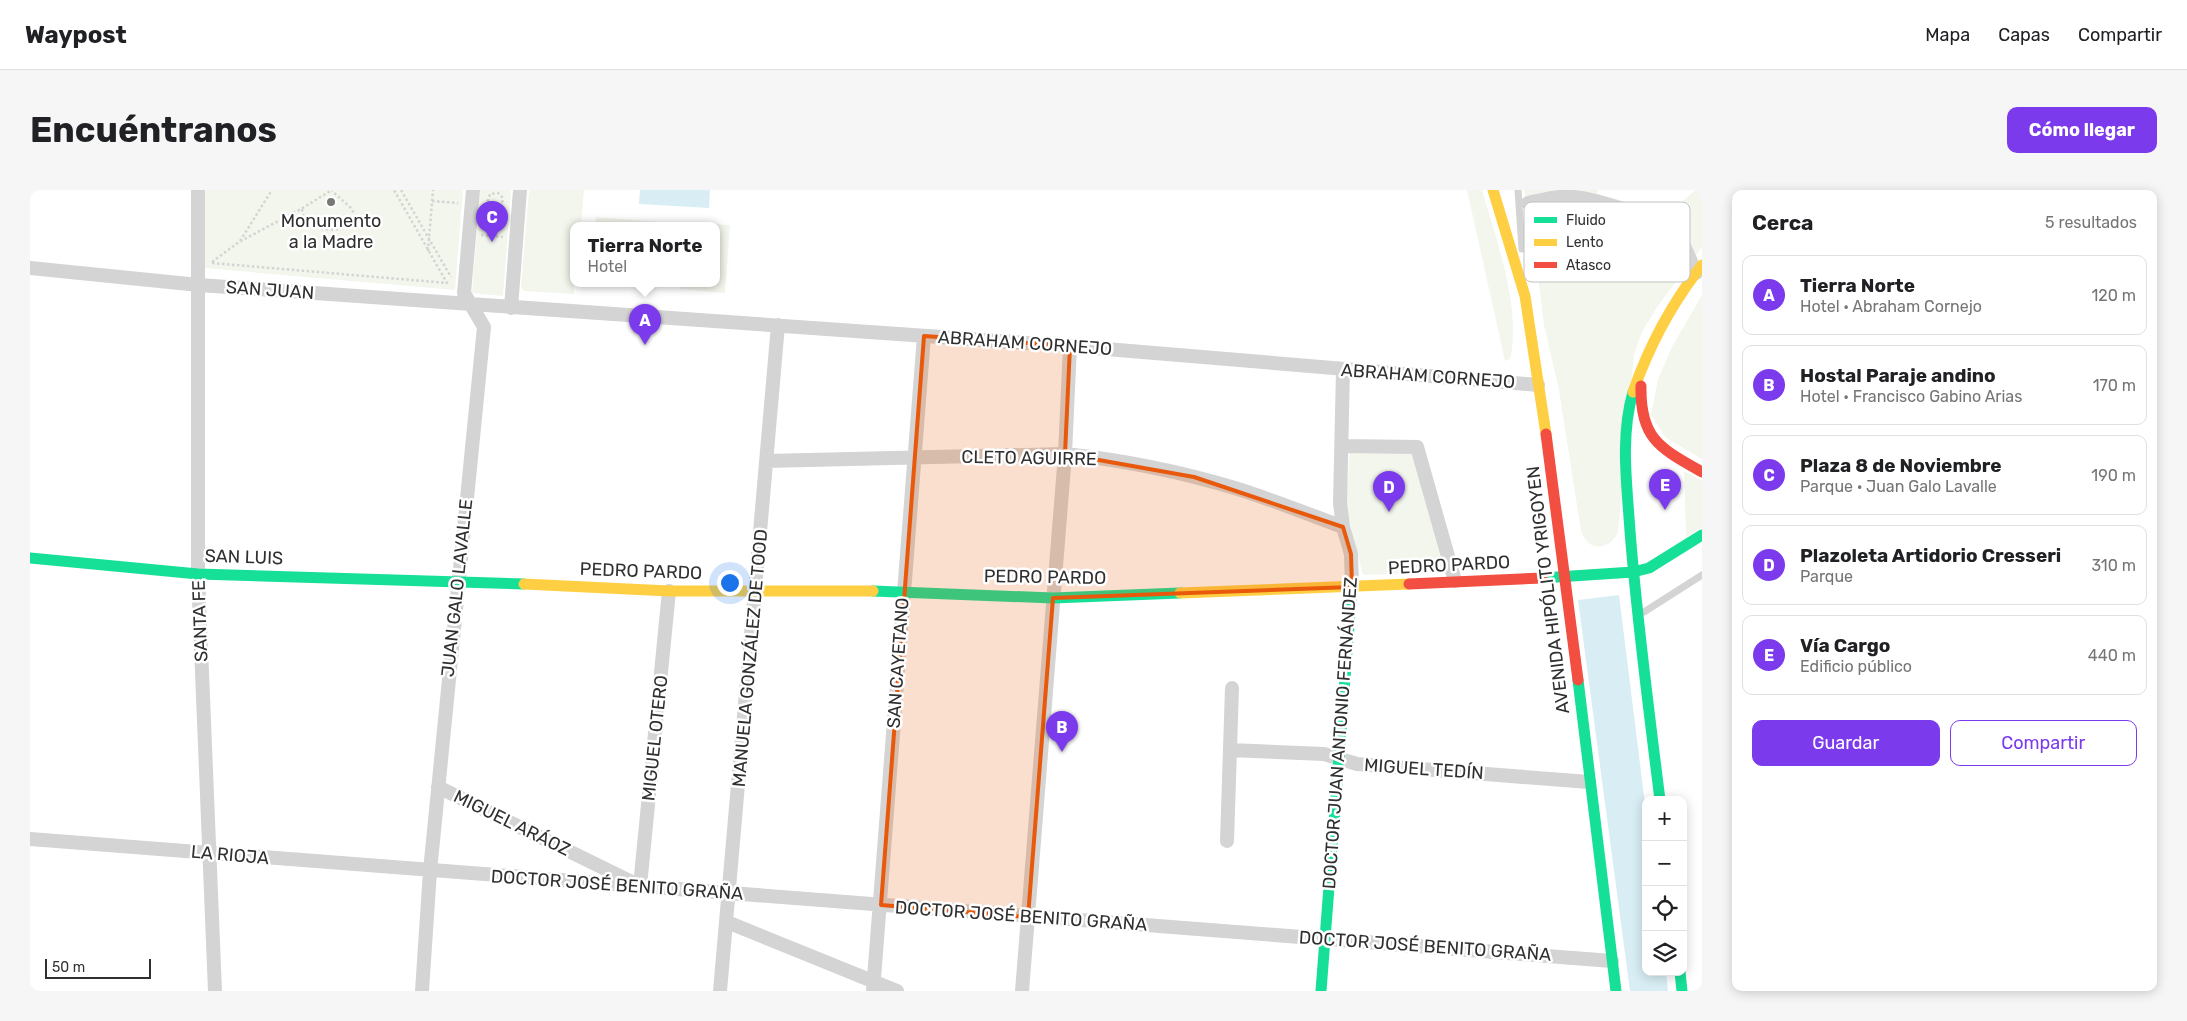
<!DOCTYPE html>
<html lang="es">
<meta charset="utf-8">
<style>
:root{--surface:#fff;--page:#f6f6f6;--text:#202124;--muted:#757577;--line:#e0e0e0;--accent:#7c3aed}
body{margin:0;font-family:Rubik,sans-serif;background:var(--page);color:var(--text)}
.controls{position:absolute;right:15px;bottom:15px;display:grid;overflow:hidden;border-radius:10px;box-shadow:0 2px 12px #0003}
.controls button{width:45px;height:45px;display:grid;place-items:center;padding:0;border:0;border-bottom:1px solid var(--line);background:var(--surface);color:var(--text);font:25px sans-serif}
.scale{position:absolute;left:15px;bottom:12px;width:106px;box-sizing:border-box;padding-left:5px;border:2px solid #303030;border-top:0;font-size:14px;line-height:18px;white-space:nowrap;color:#303030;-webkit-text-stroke:4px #fff;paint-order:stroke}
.you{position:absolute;left:699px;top:392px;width:18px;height:18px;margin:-12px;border:4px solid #fff;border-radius:50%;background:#1a73e8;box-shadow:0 0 0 8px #1a73e833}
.badge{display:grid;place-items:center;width:32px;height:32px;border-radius:50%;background:var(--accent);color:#fff;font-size:16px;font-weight:700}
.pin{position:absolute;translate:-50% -41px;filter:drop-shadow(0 1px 2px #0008)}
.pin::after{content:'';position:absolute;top:26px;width:18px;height:15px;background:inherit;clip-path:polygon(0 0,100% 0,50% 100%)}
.popup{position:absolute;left:540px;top:32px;width:150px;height:65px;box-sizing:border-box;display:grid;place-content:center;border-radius:10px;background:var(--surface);filter:drop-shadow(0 1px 4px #0005);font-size:16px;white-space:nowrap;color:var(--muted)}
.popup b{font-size:19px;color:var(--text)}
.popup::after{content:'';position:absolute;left:50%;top:100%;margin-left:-10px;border:10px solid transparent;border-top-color:var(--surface)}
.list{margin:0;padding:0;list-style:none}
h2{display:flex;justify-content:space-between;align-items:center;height:65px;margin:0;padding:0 20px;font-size:21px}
h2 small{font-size:16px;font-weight:400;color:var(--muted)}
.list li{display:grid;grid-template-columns:32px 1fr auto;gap:15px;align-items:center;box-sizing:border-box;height:80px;margin:0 10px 10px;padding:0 10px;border:1px solid var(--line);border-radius:10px}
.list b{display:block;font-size:19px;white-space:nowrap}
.list p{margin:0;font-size:16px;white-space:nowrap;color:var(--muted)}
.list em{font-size:16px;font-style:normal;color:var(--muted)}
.actions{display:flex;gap:10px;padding:15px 20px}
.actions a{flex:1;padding:11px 0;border:1px solid var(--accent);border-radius:10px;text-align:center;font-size:18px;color:var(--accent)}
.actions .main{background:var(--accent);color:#fff}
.icon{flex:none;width:28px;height:28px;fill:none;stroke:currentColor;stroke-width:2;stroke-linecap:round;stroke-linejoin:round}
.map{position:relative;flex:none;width:1672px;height:801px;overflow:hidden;border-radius:10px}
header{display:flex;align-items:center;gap:30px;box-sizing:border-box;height:70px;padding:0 25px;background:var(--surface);border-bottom:1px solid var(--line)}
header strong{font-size:24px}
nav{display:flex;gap:28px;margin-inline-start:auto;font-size:18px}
.intro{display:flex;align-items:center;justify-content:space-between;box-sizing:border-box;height:120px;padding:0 30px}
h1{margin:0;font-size:35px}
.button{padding:12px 22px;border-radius:10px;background:var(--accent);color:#fff;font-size:18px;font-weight:700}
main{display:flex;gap:30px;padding:0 30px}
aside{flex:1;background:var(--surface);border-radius:10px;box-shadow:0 2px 12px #0003}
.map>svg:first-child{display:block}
.green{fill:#f3f6ec}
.water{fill:#d8eef4}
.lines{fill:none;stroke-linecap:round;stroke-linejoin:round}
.path{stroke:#d4d4d4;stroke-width:2.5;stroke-dasharray:2.5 2.5;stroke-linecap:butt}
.lane{stroke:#d4d4d4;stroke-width:7}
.street{stroke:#d4d4d4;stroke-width:14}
.fast{stroke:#16e098;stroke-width:11}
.slow{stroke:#ffcf43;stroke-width:11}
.jam{stroke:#f24e42;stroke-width:11}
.marked{fill:#e8590c;fill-opacity:0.2;stroke:#e8590c;stroke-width:4;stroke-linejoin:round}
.poi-dot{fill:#787878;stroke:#fff;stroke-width:2}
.labels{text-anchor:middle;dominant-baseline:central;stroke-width:5;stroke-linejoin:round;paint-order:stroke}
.poi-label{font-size:18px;fill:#303030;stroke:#fff}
.street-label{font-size:18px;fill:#303030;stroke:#fff}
.key{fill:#fff;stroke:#c1c1c1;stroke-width:1}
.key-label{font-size:14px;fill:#303030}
</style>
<header>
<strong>Waypost</strong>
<nav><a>Mapa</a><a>Capas</a><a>Compartir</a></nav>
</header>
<div class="intro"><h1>Encuéntranos</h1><a class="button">Cómo llegar</a></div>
<main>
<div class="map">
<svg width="1672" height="801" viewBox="0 0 1672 801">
<rect width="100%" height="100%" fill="#fff"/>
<!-- green -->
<path class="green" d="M173,0H433L425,100L174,78Z
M450,0H481L473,106L442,103Z
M499,0H554L551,36H544V104L494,101L491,97Z
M1437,0H1452C1466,49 1492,119 1480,169L1475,171Z
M1494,0H1568L1567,4L1611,16L1618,24L1633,30L1665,0H1672V57L1627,117L1612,142L1604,165L1588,342C1583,355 1566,363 1556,350C1552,346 1551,340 1550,335L1529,200L1514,135L1505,60Z
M566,27L643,33L642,36H565Z
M655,32L700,35L695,103L650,99L651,94H686V36H654Z
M1672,105V269L1636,248L1621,225L1628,189L1643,155Z
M1320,261L1384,262L1416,382L1333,385L1319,332L1316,312Z
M1654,281L1672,291V337L1656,347Z"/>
<!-- water -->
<path class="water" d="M610,0H680L679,18L609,14Z
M1589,405L1616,622V782H1636L1638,801H1600L1548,410Z"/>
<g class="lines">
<!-- path -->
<path class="path" d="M371,0L421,87
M402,11L428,13
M272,19L274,30C292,43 306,41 327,34L328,29L320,17L302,1
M451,45L473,47
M459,46L461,17
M466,46L468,18L472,13L473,8L468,3L460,4L457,13L461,17L468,18
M210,51L242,0
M398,61L403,0
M182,72L209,52L271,19L302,0
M182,73L417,93L364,0"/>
<!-- lane -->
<path class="lane" d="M1488,0L1492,59
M1614,422L1672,385"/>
<!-- street -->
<path class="street" d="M168,0V384L185,801
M1498,13C1513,10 1529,5 1544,7C1565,9 1634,30 1647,45C1656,56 1660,71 1666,83
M1538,44L1618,68
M0,78L169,95L1040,156L1508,195
M481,118L490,0
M1313,180L1310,313L1313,337L1321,364L1322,397
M1313,256L1387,257L1425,391
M736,271L1035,264C1093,270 1152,282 1208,299C1243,310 1278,324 1313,337
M1200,560L1294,564L1327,574L1559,592
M408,597L610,696L639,401
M0,649L1582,771
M1197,651L1202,498
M697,732L867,801
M392,801L400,681L454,137L434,103L443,0
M690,801L748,135
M843,801L894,146
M992,801L1035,264L1040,156"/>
<!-- fast -->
<path class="fast" d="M1603,202C1590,247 1597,295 1600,341C1607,431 1619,521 1630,610
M0,368L168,384L494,394
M1512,388L1603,382L1619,378L1672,345
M843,401L1023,408L1150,403
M1548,490L1586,801
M1650,782L1652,801
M1291,801L1322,397"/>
<!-- slow -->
<path class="slow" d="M1463,0L1495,106L1516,244
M1603,202C1619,156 1642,113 1672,75
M494,394L639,401H843
M1150,403L1379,394"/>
<!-- jam -->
<path class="jam" d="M1611,196C1610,249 1630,258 1672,282
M1516,244L1548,490
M1379,394L1512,388"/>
</g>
<!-- marked area -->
<path class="marked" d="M894,146L1040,156L1035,264L1164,287L1313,337L1321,364L1322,397L1023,408L998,727L851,715Z"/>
<!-- markers -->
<circle class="poi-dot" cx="301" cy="12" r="5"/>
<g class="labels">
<!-- poi labels -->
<g class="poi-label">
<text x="301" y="31">Monumento<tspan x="301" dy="21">a la Madre</tspan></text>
</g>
<!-- street labels -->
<g class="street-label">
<text transform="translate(240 100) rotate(4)">SAN JUAN</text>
<text transform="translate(995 153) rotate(4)">ABRAHAM CORNEJO</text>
<text transform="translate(1398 186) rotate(4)">ABRAHAM CORNEJO</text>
<text transform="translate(999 268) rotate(1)">CLETO AGUIRRE</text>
<text transform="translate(214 367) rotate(2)">SAN LUIS</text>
<text transform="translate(1419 375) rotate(-3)">PEDRO PARDO</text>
<text transform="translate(611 381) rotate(2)">PEDRO PARDO</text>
<text transform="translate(1015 387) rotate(1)">PEDRO PARDO</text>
<text transform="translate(427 398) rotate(-84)">JUAN GALO LAVALLE</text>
<text transform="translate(1518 400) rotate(-97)">AVENIDA HIPÓLITO YRIGOYEN</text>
<text transform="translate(170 431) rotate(-92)">SANTA FE</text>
<text transform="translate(720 468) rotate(-85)">MANUELA GONZÁLEZ DE TOOD</text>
<text transform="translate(868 473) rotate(-86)">SAN CAYETANO</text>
<text transform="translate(1310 543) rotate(-86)">DOCTOR JUAN ANTONIO FERNÁNDEZ</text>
<text transform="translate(625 548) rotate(-84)">MIGUEL OTERO</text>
<text transform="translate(1394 579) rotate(4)">MIGUEL TEDÍN</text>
<text transform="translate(482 633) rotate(26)">MIGUEL ARÁOZ</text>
<text transform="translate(200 665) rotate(5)">LA RIOJA</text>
<text transform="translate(587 695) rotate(4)">DOCTOR JOSÉ BENITO GRAÑA</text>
<text transform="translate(991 726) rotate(4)">DOCTOR JOSÉ BENITO GRAÑA</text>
<text transform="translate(1395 756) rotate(4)">DOCTOR JOSÉ BENITO GRAÑA</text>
</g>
</g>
<!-- legend -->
<rect x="1494" y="12" width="166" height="80" rx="8" class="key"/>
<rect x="1504" y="27" width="23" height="6" fill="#16e098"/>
<rect x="1504" y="49" width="23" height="7" fill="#ffcf43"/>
<rect x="1504" y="72" width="23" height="6" fill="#f24e42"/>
<g class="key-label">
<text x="1536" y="35">Fluido</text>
<text x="1536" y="57">Lento</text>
<text x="1536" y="80">Atasco</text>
</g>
</svg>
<div class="controls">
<button>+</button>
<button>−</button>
<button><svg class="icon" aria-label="locate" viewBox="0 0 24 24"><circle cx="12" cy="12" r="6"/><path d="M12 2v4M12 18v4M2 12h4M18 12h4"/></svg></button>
<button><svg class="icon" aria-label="layers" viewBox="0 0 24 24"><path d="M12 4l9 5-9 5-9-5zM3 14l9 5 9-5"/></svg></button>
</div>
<div class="scale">50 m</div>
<div class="you"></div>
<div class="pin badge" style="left:615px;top:155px">A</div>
<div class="popup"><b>Tierra Norte</b>Hotel</div>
<div class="pin badge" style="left:1032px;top:562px">B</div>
<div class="pin badge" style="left:462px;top:52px">C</div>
<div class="pin badge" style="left:1359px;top:322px">D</div>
<div class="pin badge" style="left:1635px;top:320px">E</div>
</div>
<aside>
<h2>Cerca<small>5 resultados</small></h2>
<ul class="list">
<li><span class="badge">A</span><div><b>Tierra Norte</b><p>Hotel · Abraham Cornejo</p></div><em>120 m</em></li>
<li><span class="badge">B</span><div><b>Hostal Paraje andino</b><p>Hotel · Francisco Gabino Arias</p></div><em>170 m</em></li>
<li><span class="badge">C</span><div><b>Plaza 8 de Noviembre</b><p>Parque · Juan Galo Lavalle</p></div><em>190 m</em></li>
<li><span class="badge">D</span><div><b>Plazoleta Artidorio Cresseri</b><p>Parque</p></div><em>310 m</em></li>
<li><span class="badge">E</span><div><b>Vía Cargo</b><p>Edificio público</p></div><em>440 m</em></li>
</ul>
<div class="actions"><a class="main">Guardar</a><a>Compartir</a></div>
</aside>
</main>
